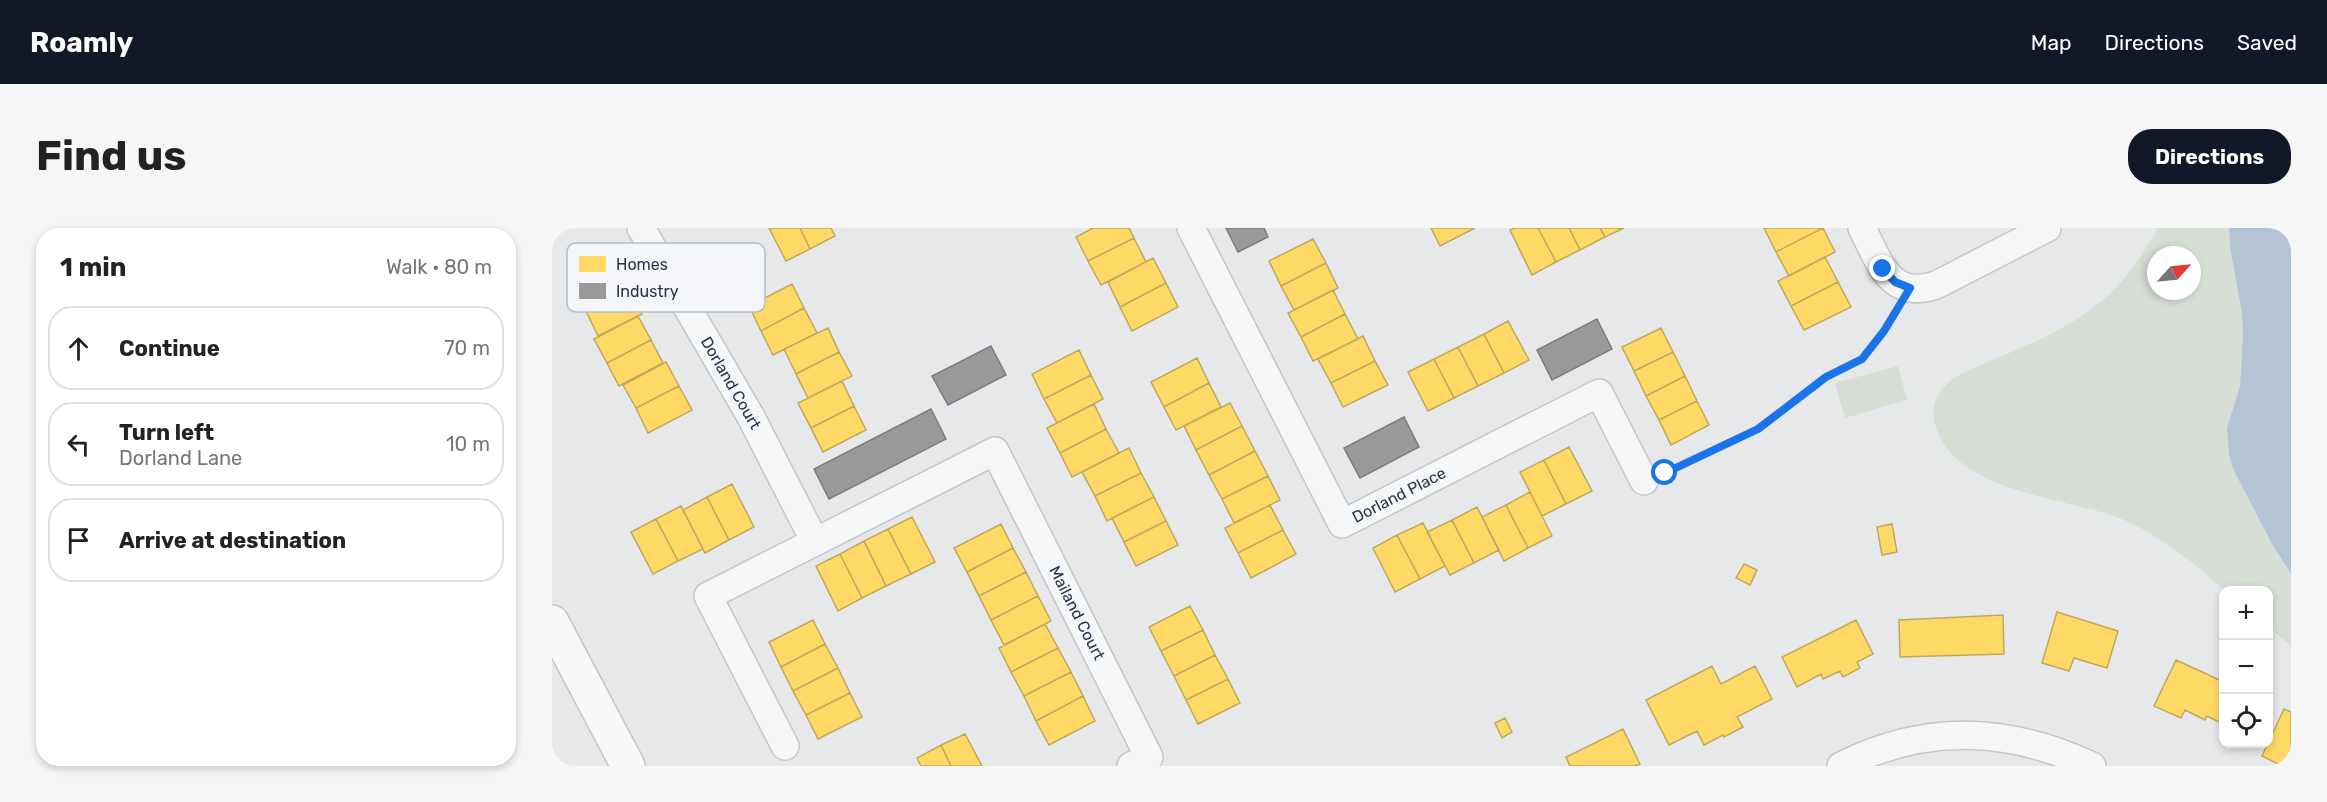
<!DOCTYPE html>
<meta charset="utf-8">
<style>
:root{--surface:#fff;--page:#f6f6f6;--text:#222;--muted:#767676;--line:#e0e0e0;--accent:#111827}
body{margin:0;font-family:Rubik,sans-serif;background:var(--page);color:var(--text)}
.controls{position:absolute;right:18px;bottom:18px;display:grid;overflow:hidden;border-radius:12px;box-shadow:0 3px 9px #0003}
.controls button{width:54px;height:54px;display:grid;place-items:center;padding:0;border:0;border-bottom:2px solid var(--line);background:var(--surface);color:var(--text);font:30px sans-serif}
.compass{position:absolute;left:1595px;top:18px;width:54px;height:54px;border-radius:50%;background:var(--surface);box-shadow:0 3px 9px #0003;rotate:63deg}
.stop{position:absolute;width:18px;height:18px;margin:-14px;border:4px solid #1a73e8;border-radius:50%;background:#fff}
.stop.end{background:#1a73e8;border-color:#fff;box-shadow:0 2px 6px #0008}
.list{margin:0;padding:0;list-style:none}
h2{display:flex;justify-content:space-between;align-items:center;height:78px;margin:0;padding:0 24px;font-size:26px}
h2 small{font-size:20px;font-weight:400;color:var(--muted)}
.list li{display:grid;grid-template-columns:39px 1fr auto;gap:18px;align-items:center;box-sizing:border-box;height:84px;margin:0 12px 12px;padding:0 12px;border:2px solid var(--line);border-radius:24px}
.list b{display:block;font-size:22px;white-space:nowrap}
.list p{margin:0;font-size:20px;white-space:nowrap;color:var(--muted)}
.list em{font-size:20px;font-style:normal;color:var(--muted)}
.icon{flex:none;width:33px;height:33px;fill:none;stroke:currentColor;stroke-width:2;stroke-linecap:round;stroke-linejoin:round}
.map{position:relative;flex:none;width:1739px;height:538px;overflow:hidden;border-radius:24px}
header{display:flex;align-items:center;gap:36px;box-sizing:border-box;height:84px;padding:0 30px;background:var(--accent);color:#fff}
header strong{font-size:28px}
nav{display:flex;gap:33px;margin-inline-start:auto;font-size:21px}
.intro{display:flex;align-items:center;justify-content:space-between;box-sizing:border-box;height:144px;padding:0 36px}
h1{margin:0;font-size:42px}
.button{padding:15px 27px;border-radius:24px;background:var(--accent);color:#fff;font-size:21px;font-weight:700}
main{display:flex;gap:36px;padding:0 36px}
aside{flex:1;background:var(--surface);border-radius:24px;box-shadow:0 3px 9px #0003}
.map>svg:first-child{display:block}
.green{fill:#d6ded6;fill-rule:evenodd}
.water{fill:#b4c4d5}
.homes{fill:#ffd966;stroke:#bfa85c;stroke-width:1.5}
.industry{fill:#999;stroke:#787b80;stroke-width:1.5}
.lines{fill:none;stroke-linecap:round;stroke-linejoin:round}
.street-casing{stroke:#c4c6c8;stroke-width:30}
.secondary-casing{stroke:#c4c6c8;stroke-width:36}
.path{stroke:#c5c6ca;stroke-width:4;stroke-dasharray:4.5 4.5;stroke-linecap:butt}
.street{stroke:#f5f6f7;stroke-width:27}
.secondary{stroke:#f8f8f8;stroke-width:33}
.route{stroke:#1a73e8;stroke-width:8}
.labels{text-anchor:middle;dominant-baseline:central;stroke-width:6;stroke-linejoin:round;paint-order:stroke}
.street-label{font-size:16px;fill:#2b3445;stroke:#f4f6f9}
.key{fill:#f4f6f9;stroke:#b8bcc3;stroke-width:1.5}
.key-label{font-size:16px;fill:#2b3445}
</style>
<header>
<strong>Roamly</strong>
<nav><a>Map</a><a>Directions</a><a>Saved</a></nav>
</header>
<div class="intro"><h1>Find us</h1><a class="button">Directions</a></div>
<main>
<aside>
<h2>1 min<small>Walk · 80 m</small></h2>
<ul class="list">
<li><svg class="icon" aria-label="ahead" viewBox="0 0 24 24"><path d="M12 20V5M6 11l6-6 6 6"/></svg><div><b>Continue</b></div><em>70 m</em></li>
<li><svg class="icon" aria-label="left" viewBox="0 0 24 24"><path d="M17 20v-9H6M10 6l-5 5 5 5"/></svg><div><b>Turn left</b><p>Dorland Lane</p></div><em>10 m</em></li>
<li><svg class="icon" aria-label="arrive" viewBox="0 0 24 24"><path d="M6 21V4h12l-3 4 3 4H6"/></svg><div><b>Arrive at destination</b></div></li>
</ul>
</aside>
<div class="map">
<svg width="1739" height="538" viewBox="0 0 1739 538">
<rect width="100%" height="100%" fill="#e6e8ea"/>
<!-- green -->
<path class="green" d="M1606,0H1677L1678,19L1690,86L1691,108L1688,158L1675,200L1677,227L1681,241L1720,316L1739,346V418L1717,399L1716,362C1704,362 1688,365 1675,362C1667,361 1658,348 1651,343C1626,324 1599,303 1570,291C1514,269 1401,265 1383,196C1377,175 1387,162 1403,149C1459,122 1527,103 1570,53C1584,37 1595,18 1606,0ZM1604,27H1640V63H1604Z
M1346,138L1355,172L1293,190L1283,155Z"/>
<!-- water -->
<path class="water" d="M1677,0H1732L1739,15V346L1720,316L1681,241L1677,227L1675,200L1688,158L1691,108L1690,86L1678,19Z"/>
<!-- homes -->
<path class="homes" d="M217,0H248L258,21L234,33Z
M248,0H279L283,8L258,21Z
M541,0H577L582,10L536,33L524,9Z
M879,0H923L888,18Z
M962,0H986L1004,34L980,47L958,2Z
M986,0H1017L1028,22L1004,34Z
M1017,0H1048L1053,9L1028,22Z
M1048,0H1072L1053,9Z
M1212,0H1271L1224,24Z
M1271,0L1283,24L1237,48L1224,24Z
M582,10L594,34L549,57L536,33Z
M761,11L774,35L729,58L717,33Z
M1273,29L1286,54L1239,78L1226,53Z
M601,30L614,55L568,79L556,54Z
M774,35L786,60L742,82L729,58Z
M1286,54L1299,79L1252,102L1239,78Z
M614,55L626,79L580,103L568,79Z
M240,56L252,80L209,103L197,78Z
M77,60L90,86L46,108L34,83Z
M781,62L793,86L749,109L736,85Z
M252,80L265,105L221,127L209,103Z
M793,86L806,111L761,133L749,109Z
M86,88L99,112L55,135L42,111Z
M956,93L977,132L952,145L932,106Z
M276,100L287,124L244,146L232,121Z
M1109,100L1121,124L1082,143L1070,119Z
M932,106L952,145L926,158L906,119Z
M811,108L823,133L779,155L766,131Z
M99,112L111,135L67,158L55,135Z
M906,119L926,158L902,170L882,131Z
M527,122L539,147L492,171L480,146Z
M287,124L300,148L256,170L244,146Z
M1121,124L1133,148L1094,168L1082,143Z
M645,130L657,155L612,179L599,154Z
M882,131L902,170L876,183L856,144Z
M823,133L836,157L791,179L779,155Z
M114,134L127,158L84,180L71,157Z
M539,147L551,171L505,195L492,171Z
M1133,148L1145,173L1107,192L1094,168Z
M290,153L302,178L259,200L246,175Z
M657,155L669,179L624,202L612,179Z
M127,158L140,182L96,205L84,180Z
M1145,173L1157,197L1119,217L1107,192Z
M678,175L690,198L644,222L632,198Z
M542,176L554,201L508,225L495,200Z
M302,178L314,202L271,224L259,200Z
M690,198L703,223L657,247L644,222Z
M554,201L567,225L520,249L508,225Z
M1017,219L1040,263L1014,276L992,232Z
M577,220L589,245L543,268L530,244Z
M703,223L716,248L670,271L657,247Z
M992,232L1014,276L990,288L968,244Z
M589,245L602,269L555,293L543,268Z
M716,248L728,272L682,295L670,271Z
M180,256L202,299L177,312L155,269Z
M978,264L1000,308L976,320L954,277Z
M155,269L177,312L153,325L131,282Z
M602,269L614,293L572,314L560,290Z
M718,277L731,302L686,325L673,300Z
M954,277L976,320L952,333L930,289Z
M129,278L151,321L126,333L104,291Z
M925,279L947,322L922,335L900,292Z
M360,289L383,334L359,346L336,301Z
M104,291L126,333L101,346L79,304Z
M900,292L922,335L898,347L875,304Z
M614,293L626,317L584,338L572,314Z
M871,295L893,338L868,351L845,307Z
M449,296L461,320L415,344L402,320Z
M1340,296L1345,324L1330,327L1325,299Z
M336,301L359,346L334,358L312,313Z
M731,302L744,326L699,350L686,325Z
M845,307L868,351L843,364L821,320Z
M312,313L334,358L310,370L288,326Z
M461,320L474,344L427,368L415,344Z
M288,326L310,370L286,383L264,338Z
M1192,336L1205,342L1198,357L1184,350Z
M474,344L486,368L439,392L427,368Z
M486,368L499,393L452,417L439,392Z
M638,378L651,402L609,423L597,399Z
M1505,384L1566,403L1555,440L1522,430L1517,443L1490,435Z
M1451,387L1452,426L1348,429L1347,392Z
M261,392L273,416L229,439L217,414Z
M1304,392L1321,426L1305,434L1308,440L1291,449L1288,443L1271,451L1269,446L1245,459L1230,429Z
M493,396L506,420L459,444L447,420Z
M651,402L663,427L622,448L609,423Z
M273,416L286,440L241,463L229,439Z
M506,420L519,444L472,468L459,444Z
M663,427L676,451L634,472L622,448Z
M1624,432L1672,454V484L1667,494L1655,488L1653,492L1633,482L1629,490L1602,478Z
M1160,438L1169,456L1203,438L1220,471L1185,489L1191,499L1172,509L1171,507L1152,517L1145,503L1117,517L1094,472Z
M286,440L298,465L254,487L241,463Z
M519,444L531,468L484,493L472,468Z
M676,451L688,475L646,496L634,472Z
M298,465L310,489L266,511L254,487Z
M531,468L543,493L497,517L484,493Z
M1732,481L1739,484V534L1737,538H1730L1710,528Z
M953,490L960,504L950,510L943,495Z
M1071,501L1088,536L1083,538H1018L1014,529Z
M413,506L430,538H399L389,517Z
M389,517L399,538H369L365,530Z"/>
<!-- industry -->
<path class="industry" d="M674,0H712L716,9L686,24Z
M1045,91L1060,121L1000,152L985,122Z
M439,118L454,147L396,177L380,148Z
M379,181L394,211L277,271L262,241Z
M852,189L867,219L808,250L792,220Z"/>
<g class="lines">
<defs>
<path id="street" d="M89,0L199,189L263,314
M639,0L790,296L1047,165L1092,253
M1310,0C1327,33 1338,73 1384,57L1495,0
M233,518L156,368L443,223L597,529L579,538
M1289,538C1374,495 1456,499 1540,538"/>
<path id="secondary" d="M0,394L76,538"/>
</defs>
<!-- street casing -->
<use href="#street" class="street-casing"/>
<!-- secondary casing -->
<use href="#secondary" class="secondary-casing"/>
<!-- path -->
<path class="path" d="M1117,244L1206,201L1274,149L1304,135L1324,115L1344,84"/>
<!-- street -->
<use href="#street" class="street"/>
<!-- secondary -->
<use href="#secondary" class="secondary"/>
</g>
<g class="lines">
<!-- route -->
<path class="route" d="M1113,245L1206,201L1274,149L1310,131L1332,103L1358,60L1343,54L1331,41"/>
</g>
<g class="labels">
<!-- street labels -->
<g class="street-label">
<text transform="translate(179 155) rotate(60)">Dorland Court</text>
<text transform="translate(847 267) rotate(-27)">Dorland Place</text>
<text transform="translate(525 385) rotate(63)">Mailand Court</text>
</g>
</g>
<!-- legend -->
<rect x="15" y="15" width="198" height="69" rx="9" class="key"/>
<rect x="27" y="28" width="27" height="16" fill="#ffd966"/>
<rect x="27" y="55" width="27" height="16" fill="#999"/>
<g class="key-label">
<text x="64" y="42">Homes</text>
<text x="64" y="69">Industry</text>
</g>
</svg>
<div class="controls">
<button>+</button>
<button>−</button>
<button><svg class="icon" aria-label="locate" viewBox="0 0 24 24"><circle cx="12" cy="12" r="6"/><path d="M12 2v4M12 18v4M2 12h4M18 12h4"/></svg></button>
</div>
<svg class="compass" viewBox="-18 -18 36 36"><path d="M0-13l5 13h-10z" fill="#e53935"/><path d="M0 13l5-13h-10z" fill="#767676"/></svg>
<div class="stop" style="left:1113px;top:245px"></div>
<div class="stop end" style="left:1331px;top:41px"></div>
</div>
</main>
